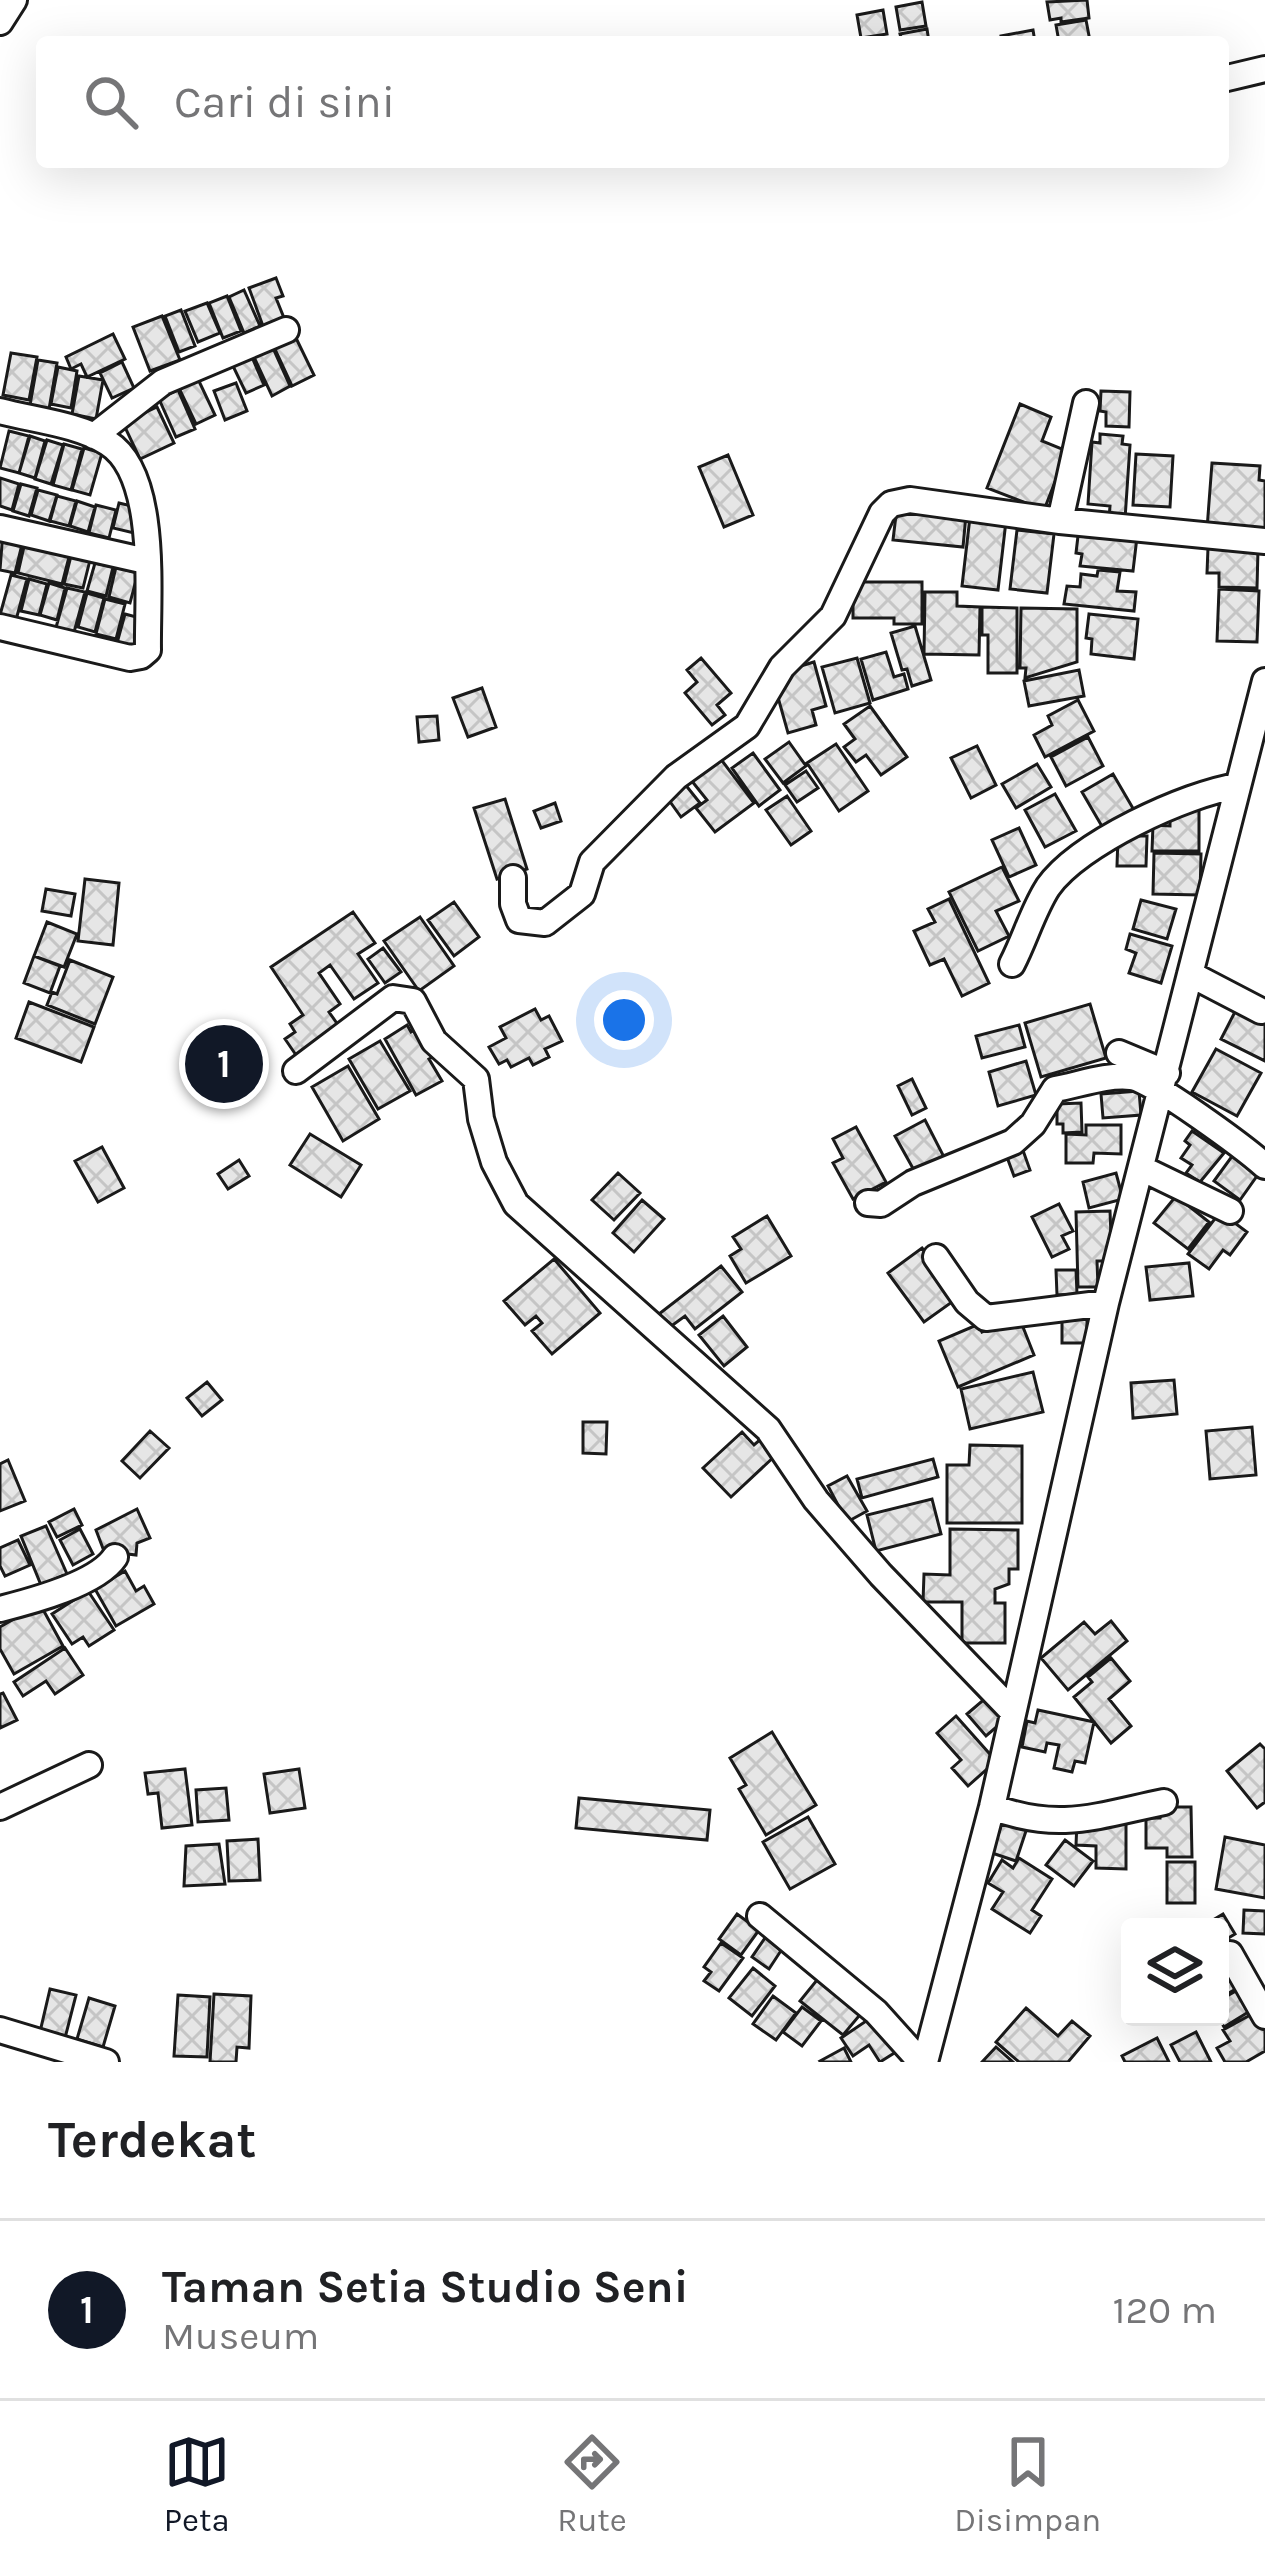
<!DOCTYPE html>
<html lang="id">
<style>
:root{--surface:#fff;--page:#f2f2f2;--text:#202124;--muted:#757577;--line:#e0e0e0;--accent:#111827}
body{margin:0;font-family:Karla,sans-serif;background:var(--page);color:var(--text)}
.controls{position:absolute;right:36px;bottom:36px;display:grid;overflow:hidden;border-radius:12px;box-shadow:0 12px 48px #0002}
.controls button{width:108px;height:108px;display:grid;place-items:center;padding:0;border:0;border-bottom:3px solid var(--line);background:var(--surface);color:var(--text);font:60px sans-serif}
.you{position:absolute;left:624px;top:1020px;width:42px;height:42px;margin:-30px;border:9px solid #fff;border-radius:50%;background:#1a73e8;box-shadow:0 0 0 18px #1a73e833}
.badge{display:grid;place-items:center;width:78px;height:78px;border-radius:50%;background:var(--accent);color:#fff;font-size:39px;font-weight:700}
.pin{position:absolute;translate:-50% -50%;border:6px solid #fff;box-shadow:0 3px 12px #0006}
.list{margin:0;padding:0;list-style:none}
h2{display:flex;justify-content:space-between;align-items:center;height:156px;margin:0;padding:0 48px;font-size:51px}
h2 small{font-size:39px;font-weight:400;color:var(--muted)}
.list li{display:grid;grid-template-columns:78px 1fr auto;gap:36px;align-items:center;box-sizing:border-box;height:180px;padding:0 48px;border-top:3px solid var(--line)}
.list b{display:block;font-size:45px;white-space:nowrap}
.list p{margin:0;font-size:39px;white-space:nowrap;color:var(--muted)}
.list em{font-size:39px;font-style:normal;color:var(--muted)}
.icon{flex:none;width:66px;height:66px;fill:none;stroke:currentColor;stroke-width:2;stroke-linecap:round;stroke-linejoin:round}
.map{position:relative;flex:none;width:1265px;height:2062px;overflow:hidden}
.search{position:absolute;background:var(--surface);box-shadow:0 12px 48px #0002;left:36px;right:36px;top:36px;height:132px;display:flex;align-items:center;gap:30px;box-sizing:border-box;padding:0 42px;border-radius:12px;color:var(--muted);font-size:45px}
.sheet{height:336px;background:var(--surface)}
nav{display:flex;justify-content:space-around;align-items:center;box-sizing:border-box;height:168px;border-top:3px solid var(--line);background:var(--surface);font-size:33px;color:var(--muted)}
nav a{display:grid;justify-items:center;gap:6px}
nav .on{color:var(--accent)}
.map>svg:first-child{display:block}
.building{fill:url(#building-cross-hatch);stroke:#1a1a1a;stroke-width:3}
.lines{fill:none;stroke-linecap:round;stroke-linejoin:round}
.minor-casing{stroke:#1a1a1a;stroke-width:30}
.minor{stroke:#fff;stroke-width:24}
</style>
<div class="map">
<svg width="1265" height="2062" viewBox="0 0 1265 2062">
<defs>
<pattern id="building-cross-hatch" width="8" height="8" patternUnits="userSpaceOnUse" patternTransform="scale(3)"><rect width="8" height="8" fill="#e6e6e6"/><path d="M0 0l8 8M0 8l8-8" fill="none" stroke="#c5c5c5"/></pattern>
</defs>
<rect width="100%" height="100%" fill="#fff"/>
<!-- building -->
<path class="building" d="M1087,0L1089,18L1061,22V18L1050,20L1047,2Z
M922,2L926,26L900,30L896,7Z
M883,10L887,34L861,38L857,15Z
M1086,20L1090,41L1059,42L1056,25Z
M927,29L929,42H902L900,34Z
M1033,30L1035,42H1002L1001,36Z
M276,278L283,296L276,298L284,318L263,326L249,288Z
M244,290L260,326L244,333L229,297Z
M227,296L241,331L223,338L209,303Z
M207,303L220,333L198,342L185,311Z
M181,310L195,346L179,352L165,316Z
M162,316L180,360L150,371L133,327Z
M113,334L125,359L87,377L81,364L71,369L66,357Z
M295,336L314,375L292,386L273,345Z
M272,346L290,386L272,396L253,355Z
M11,353L37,357L29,400L3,395Z
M251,355L264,385L246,393L232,364Z
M38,360L57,363L49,409L30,405Z
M122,362L134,388L112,398L100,373Z
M58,367L77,371L71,408L51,404Z
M79,376L103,380L96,419L72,414Z
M197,377L215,415L196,424L178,386Z
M236,383L247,411L225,420L214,391Z
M178,390L195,429L176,437L159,399Z
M1101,391L1130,392L1129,427L1106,426V412L1100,411Z
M1020,404L1051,417L1042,441L1067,451L1044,510L987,488Z
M157,407L174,443L140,459L123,423Z
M9,431L29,436L19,473L0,468Z
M1100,434L1123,436L1122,444L1130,445L1125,519L1109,518L1110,506L1088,504L1092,442L1100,443Z
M30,436L45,441L35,478L19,473Z
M47,440L63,445L51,484L35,479Z
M64,444L82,449L71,490L53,485Z
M84,448L102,453L90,495L72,490Z
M1136,454L1173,456L1170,507L1133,505Z
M728,455L753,515L724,527L699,467Z
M1212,463L1260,466L1259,480L1265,481V533L1207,529Z
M0,478L19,484L12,510L0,506Z
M21,484L37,488L29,516L13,511Z
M38,490L57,495L49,521L31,515Z
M57,496L76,501L69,526L50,521Z
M77,501L95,507L88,532L70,526Z
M119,503L140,508L134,533L113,528Z
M96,505L116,510L109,538L89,533Z
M897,507L966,515L963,547L893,540Z
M970,517L1006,521L998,590L962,586Z
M1017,530L1054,534L1047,593L1010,589Z
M3,531L24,536L15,573L0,570Z
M1100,533L1137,537L1133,571L1080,566L1082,554L1076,553L1078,536L1099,538Z
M26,538L71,549L62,584L18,573Z
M73,548L92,552L83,588L64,584Z
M1208,548L1258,549L1257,588L1219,587V573H1207Z
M95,563L113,567L106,596L87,591Z
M116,567L138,573L130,603L109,597Z
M1098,570L1120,572L1117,591L1136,592L1134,611L1064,604L1067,586L1080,587L1081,574L1097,576Z
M11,575L27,579L16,620L0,615Z
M29,579L47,584L39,615L21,611Z
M853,582H922V624H894V618H853Z
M49,583L65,588L57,620L40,615Z
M67,588L85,592L73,636L55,631Z
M1219,589L1259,591L1257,642L1217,641Z
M925,592H957V606L980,607L979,655L924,654Z
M87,593L104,598L95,632L78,627Z
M105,599L125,604L116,639L96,634Z
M982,607L1017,608V673H988V635H982Z
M1021,608L1077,609V662L1025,678L1026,668H1020Z
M125,614L144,619L137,648L117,643Z
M1089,614L1138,619L1134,659L1091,654L1092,639L1086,638Z
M915,626L931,680L912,686L907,669L902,670L891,633Z
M886,652L894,677L904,674L908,689L873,700L861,659Z
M701,658L731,693L717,705L725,715L712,725L685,693L697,682L687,670Z
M857,658L870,703L835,713L822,667Z
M814,662L826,706L812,710L816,725L788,733L774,683L781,672Z
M1079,670L1084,696L1029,706L1024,681Z
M482,688L496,727L468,737L453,698Z
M1078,700L1094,731L1045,757L1034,735L1052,725L1048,716Z
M870,706L907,757L881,775L866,755L856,762L844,747L855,739L844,724Z
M437,716L439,740L419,742L417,717Z
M1088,737L1103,766L1066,786L1051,757Z
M789,742L806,766L783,783L765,759Z
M836,744L868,791L839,811L807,763Z
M977,746L996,785L971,798L951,758Z
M753,753L780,790L759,806L732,768Z
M720,758L754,803L715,832L696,808L707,800L691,780Z
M1037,764L1051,787L1016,808L1002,784Z
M806,771L818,788L797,802L785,785Z
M1113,774L1138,817L1107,835L1082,792Z
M684,783L700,803L681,817L666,796Z
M1055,794L1076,831L1045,847L1025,810Z
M787,796L811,831L791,845L766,810Z
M505,799L527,869L497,879L474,808Z
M555,803L561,821L541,828L534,811Z
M1170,810H1199V851H1152L1153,825L1170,826Z
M1019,828L1036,865L1009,877L992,840Z
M1118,836H1147L1146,866H1117Z
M1154,853L1201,854L1200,895L1153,894Z
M1002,867L1019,901L996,911L1009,936L978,951L949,892Z
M85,879L119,883L113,945L78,941Z
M46,889L75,894L71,916L42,911Z
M949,899L989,983L962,996L944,959L930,965L914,931L935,922L928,909Z
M1141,900L1176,909L1167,939L1133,929Z
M454,902L479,937L454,956L428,920Z
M353,912L375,943L358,954L378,983L354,999L330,965L319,973L340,1004L329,1012L343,1032L310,1054L306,1048L296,1055L285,1039L295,1032L290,1024L303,1015L271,967Z
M420,917L454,966L419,991L384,941Z
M47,922L77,934L64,967L34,956Z
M1130,934L1172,946L1161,983L1129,973L1136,953L1126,949Z
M383,948L401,972L385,983L368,959Z
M34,956L60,966L50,993L24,983Z
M70,960L113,977L95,1024L47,1005L52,992L57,994Z
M29,1002L94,1027L81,1062L16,1038Z
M1090,1004L1106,1058L1041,1077L1025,1023Z
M1238,1006L1265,1020V1061L1221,1039Z
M535,1009L541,1020L549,1016L562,1041L545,1049L549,1057L533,1065L529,1058L511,1067L507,1060L499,1064L489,1047L506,1038L500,1027Z
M407,1025L411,1032L420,1027L437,1055L429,1059L442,1081L416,1095L385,1039Z
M1019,1025L1025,1047L982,1058L976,1036Z
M219,1038L250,1065L228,1089L197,1062Z
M380,1041L410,1091L378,1109L349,1059Z
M1216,1049L1261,1073L1237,1116L1192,1092Z
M1026,1061L1036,1095L998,1106L989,1072Z
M348,1066L379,1119L343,1141L312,1087Z
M912,1079L926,1108L912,1115L898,1086Z
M1139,1091L1141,1115L1103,1118L1101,1094Z
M1081,1103L1082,1132L1063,1133V1124H1057V1104Z
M925,1120L944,1157L915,1172L895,1136Z
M1086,1125H1121V1154L1094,1153L1093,1163H1066V1134L1086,1135Z
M856,1127L886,1182L853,1199L833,1163L843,1158L833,1139Z
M1192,1131L1224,1153L1200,1182L1186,1173L1192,1165L1181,1158L1190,1145L1185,1141Z
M310,1134L361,1165L341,1197L290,1165Z
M1020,1142L1030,1170L1014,1176L1004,1149Z
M102,1147L124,1188L98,1202L75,1161Z
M1238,1148L1264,1166L1240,1200L1214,1181Z
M239,1160L249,1176L228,1189L218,1174Z
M618,1173L640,1193L614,1220L592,1200Z
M1116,1173L1123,1199L1089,1208L1083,1182Z
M1176,1196L1209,1222L1188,1249L1154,1223Z
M642,1200L664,1219L634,1252L613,1233Z
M1059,1204L1073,1231L1062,1236L1069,1249L1052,1257L1032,1217Z
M1110,1211L1112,1261H1097L1098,1287H1078L1076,1212Z
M1220,1212L1247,1232L1230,1255L1223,1250L1209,1269L1188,1254Z
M767,1216L791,1256L746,1283L730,1256L741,1249L733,1237Z
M922,1248L959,1297L924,1322L888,1273Z
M554,1259L600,1313L552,1354L532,1331L542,1323L536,1316L525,1325L504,1301Z
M1189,1263L1193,1296L1150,1300L1146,1267Z
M721,1266L742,1292L695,1329L685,1316L670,1327L659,1314Z
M1056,1270H1076L1077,1294L1057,1295Z
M723,1316L747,1347L724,1366L699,1335Z
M1062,1316H1087V1343H1062Z
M1019,1317L1034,1355L958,1387L939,1341L979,1324L982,1332Z
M1033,1372L1043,1412L970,1429L961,1389Z
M1174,1380L1177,1414L1133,1418L1131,1383Z
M207,1382L222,1400L202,1416L187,1398Z
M583,1422H607L606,1454L583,1453Z
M1252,1427L1256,1475L1210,1479L1206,1431Z
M150,1431L169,1448L140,1478L122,1461Z
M742,1432L754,1445L762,1438L777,1454L731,1497L703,1468Z
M970,1445L1022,1446V1523H947V1465H969Z
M933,1459L938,1477L862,1498L857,1479Z
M8,1460L25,1501L0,1511V1464Z
M847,1476L867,1511L847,1522L828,1486Z
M932,1499L941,1534L876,1551L867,1515Z
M74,1509L82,1525L57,1537L49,1522Z
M137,1509L150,1538L137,1543L136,1555L104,1551L96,1530Z
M46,1526L67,1574L41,1585L21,1536Z
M80,1529L93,1554L73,1565L60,1540Z
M950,1529L1018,1530V1569H1009V1584L995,1589V1603H1005V1643H962V1602H923L924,1574L950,1575Z
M18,1540L30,1565L5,1576L0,1566V1548Z
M125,1571L136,1591L144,1586L154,1604L116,1626L95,1589Z
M88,1591L114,1630L89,1646L83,1637L72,1644L52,1614Z
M40,1604L63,1646L14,1674L0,1649V1627Z
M1111,1621L1127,1641L1068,1690L1041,1658L1084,1622L1095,1634Z
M65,1648L83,1675L55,1694L46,1681L23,1696L14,1682Z
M1111,1658L1130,1681L1109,1699L1131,1726L1111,1743L1074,1697L1092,1682L1088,1677Z
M3,1693L17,1720L0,1728V1694Z
M988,1696L1007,1718L986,1736L967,1714Z
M1038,1710L1094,1722L1085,1763L1075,1761L1072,1772L1054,1768L1059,1745L1047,1743L1045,1752L1022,1747L1027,1721L1035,1723Z
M956,1716L996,1761L968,1786L952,1768L961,1760L937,1733Z
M772,1732L816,1805L766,1835L739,1789L746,1785L730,1758Z
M1260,1744L1265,1749V1802L1257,1808L1227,1771Z
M185,1769L192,1825L162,1828L158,1793L148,1794L145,1773Z
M299,1769L305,1808L270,1813L264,1774Z
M226,1788L229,1820L198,1822L196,1790Z
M579,1798L710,1810L707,1840L576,1828Z
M1160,1807H1191L1192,1857H1167V1848H1146V1818H1160Z
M808,1817L835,1864L790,1889L763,1842Z
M1003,1820L1027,1828L1016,1861L992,1853Z
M1077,1822L1126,1823V1869L1096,1868V1846L1076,1845Z
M1225,1837L1265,1845V1898L1216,1889Z
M258,1839L260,1880L229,1881L227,1841Z
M1065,1840L1093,1861L1074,1886L1046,1865Z
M219,1844L225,1884L184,1886L186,1846Z
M1019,1858L1052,1879L1032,1910L1041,1916L1030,1933L992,1909L1003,1892L988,1883L1002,1860L1013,1868Z
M1167,1862H1195V1903H1167Z
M1244,1910L1265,1911V1934L1243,1933Z
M737,1914L759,1930L741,1955L719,1939Z
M1223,1914L1235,1934L1220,1943V1927H1201Z
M767,1935L784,1946L769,1969L752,1957Z
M721,1943L743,1958L719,1991L704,1981L711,1972L704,1967Z
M1227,1960L1241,1986L1220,1998V1964Z
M753,1968L775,1986L752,2016L729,1998Z
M821,1975L864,2010L843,2035L800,2001Z
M1243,1987L1255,2008L1224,2027L1218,2017L1220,2000Z
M50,1989L76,1995L65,2038L40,2032Z
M214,1994L251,1996L249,2048L237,2047L236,2062H210Z
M178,1995L210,1997L207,2057L174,2056Z
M773,1996L796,2013L776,2040L753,2024Z
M89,1998L115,2006L103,2047L77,2039Z
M802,2007L821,2021L802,2046L783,2032Z
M1026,2008L1058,2036L1072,2021L1090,2036L1068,2062H1019L996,2042Z
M1254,2013L1265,2031V2051L1246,2062H1225L1217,2048L1230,2041L1223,2030Z
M875,2015L899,2050L880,2062L869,2045L853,2056L841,2038Z
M1196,2032L1211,2062H1180L1171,2045Z
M1157,2038L1169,2062H1125L1122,2056Z
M996,2047L1013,2062H982Z
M844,2048L851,2062H821L820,2061Z"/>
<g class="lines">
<defs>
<path id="minor" d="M0,22L14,0
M1223,79L1265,69
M0,411C34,420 78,424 108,443C159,475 147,597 148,650L141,656L130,658L0,627
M94,436L163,382L286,330
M1060,521L1086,403
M0,528L146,561
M513,878V904L519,920L545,923L582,894L592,862L676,777L747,726L782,667L833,616L882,513L891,504L910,500L1060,521L1265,541
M1012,964C1025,939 1033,910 1048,887C1079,843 1186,794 1237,786
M1190,974L1261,1011
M1119,1053L1167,1073
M296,1071L393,998L413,1001L434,1041L476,1079L481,1119L494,1162L516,1204L768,1429L816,1500L881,1575L1013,1712
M1143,1169L1230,1211
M868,1203L881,1204L913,1183L1013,1142L1033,1124L1055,1089C1078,1085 1107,1074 1131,1077C1152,1079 1246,1149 1265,1166
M936,1257L967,1302L986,1318L1106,1303
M0,1609C32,1601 97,1584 115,1557
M0,1807L89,1765
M992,1807C1059,1832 1096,1816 1164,1802
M760,1916L876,2012L921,2062
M1230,1954L1265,2016
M0,2030L106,2062
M925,2062L992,1807L1106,1303L1265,681"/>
</defs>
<!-- minor casing -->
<use href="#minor" class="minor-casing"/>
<!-- minor -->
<use href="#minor" class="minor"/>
</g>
</svg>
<div class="controls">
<button><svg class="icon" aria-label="layers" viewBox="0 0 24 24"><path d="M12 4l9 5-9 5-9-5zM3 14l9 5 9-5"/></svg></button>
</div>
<div class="you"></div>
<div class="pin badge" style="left:224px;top:1064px">1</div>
<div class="search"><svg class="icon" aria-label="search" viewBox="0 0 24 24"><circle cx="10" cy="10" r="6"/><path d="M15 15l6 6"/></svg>Cari di sini</div>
</div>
<section class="sheet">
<h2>Terdekat<small></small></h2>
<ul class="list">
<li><span class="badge">1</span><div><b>Taman Setia Studio Seni</b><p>Museum</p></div><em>120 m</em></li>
</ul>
</section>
<nav>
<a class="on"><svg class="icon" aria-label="map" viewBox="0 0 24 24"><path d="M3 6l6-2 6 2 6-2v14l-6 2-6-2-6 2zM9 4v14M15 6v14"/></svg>Peta</a>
<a><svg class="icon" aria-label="directions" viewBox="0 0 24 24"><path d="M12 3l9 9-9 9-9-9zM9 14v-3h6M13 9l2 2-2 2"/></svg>Rute</a>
<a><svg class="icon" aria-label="saved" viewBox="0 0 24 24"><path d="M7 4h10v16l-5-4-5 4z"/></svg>Disimpan</a>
</nav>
